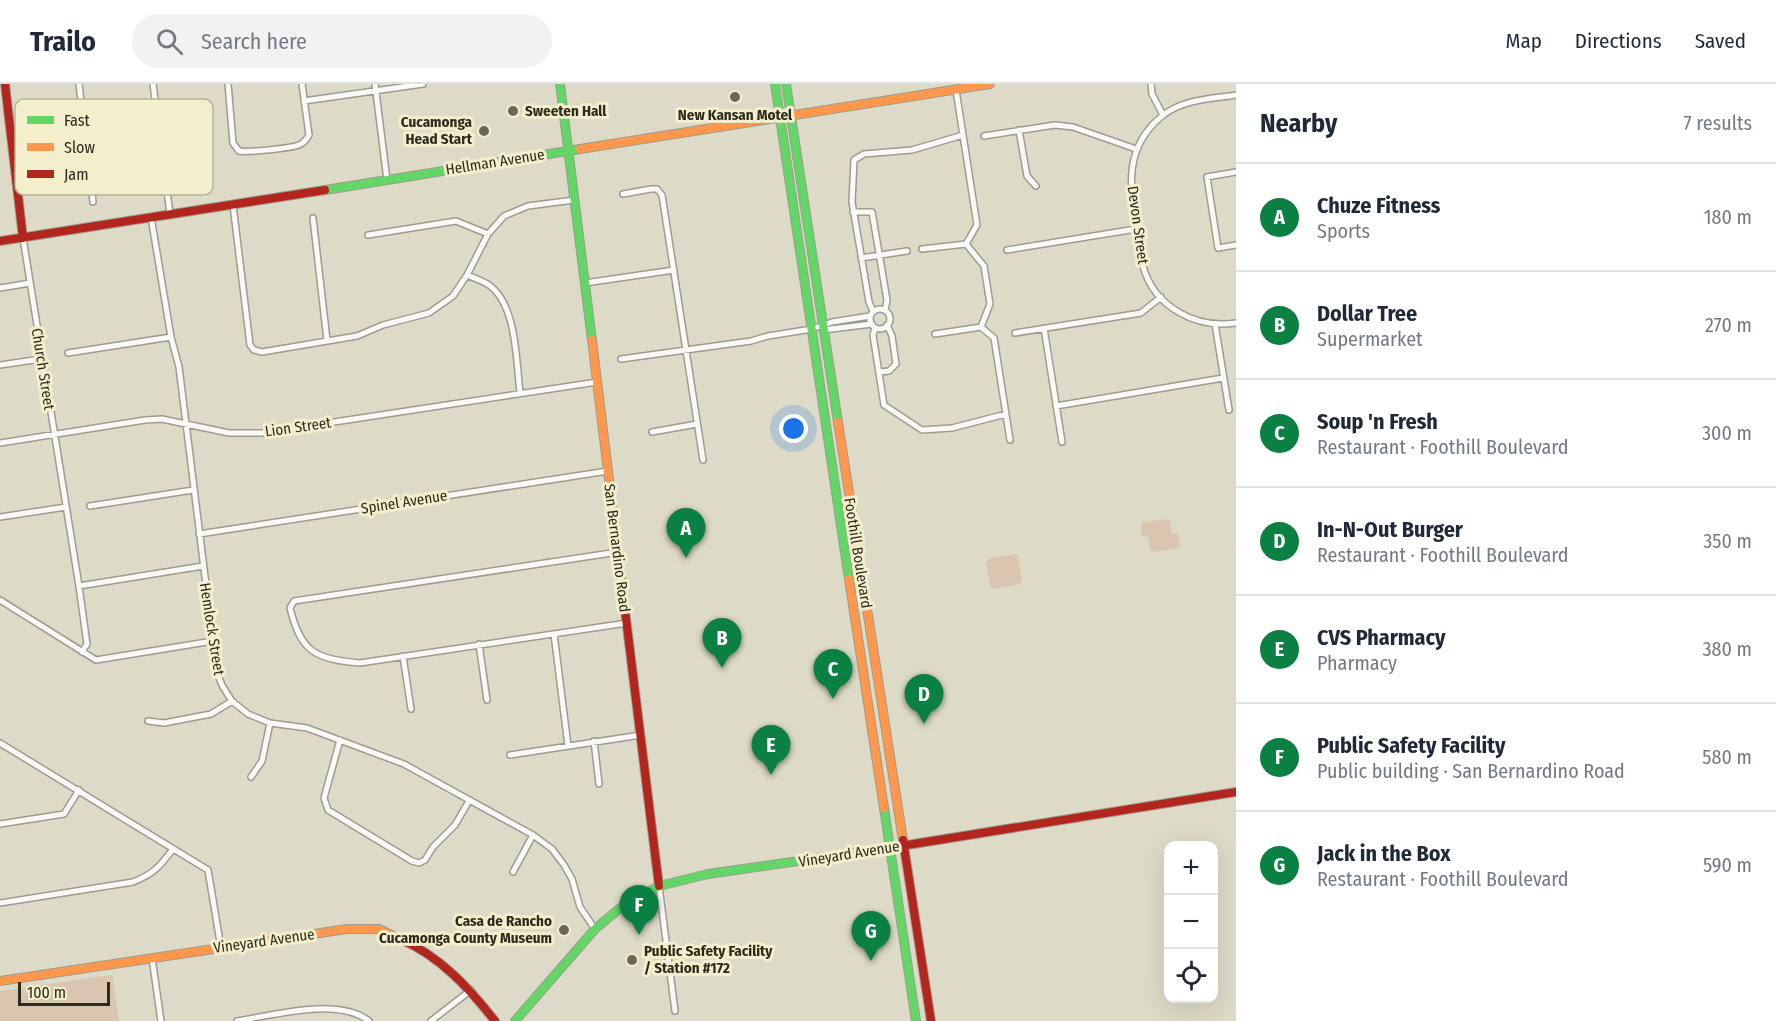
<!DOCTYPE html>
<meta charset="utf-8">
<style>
:root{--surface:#fff;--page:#f2f2f3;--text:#1f2937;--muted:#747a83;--line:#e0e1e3;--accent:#0b8043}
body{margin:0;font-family:"Fira Sans Condensed",sans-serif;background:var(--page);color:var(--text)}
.controls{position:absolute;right:18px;bottom:18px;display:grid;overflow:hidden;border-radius:12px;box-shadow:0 6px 24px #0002}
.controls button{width:54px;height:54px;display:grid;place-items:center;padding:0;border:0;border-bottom:2px solid var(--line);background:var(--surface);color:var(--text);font:30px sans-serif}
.scale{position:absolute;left:18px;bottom:15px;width:92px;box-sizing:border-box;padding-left:6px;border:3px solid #2d2b1e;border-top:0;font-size:16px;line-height:21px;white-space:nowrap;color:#2d2b1e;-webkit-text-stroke:4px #f3eecc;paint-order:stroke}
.you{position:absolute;left:794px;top:345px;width:21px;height:21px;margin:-15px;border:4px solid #fff;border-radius:50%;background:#1a73e8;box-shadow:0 0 0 9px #1a73e833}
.badge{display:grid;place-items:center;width:39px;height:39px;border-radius:50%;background:var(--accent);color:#fff;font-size:20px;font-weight:700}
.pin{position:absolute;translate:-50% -50px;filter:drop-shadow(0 2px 3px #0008)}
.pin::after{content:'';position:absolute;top:32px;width:21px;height:18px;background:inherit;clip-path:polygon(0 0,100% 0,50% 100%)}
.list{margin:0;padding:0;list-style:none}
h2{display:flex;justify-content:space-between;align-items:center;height:78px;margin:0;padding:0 24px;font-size:26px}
h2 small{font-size:20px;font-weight:400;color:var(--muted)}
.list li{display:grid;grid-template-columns:39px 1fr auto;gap:18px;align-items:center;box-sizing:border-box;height:108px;padding:0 24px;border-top:2px solid var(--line)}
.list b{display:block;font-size:22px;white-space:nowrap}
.list p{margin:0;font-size:20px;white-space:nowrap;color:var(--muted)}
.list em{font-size:20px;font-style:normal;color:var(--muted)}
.icon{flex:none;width:33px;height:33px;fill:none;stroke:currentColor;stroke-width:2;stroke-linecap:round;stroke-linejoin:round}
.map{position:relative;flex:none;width:1236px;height:937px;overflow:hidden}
header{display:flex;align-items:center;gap:36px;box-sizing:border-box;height:84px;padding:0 30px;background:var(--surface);border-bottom:2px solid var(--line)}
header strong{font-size:28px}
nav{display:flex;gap:33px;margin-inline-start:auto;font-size:21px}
.search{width:420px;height:54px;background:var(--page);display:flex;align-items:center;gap:15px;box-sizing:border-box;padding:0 21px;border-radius:33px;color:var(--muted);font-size:22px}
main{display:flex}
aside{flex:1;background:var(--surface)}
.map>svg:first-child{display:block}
.green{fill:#dac5b0}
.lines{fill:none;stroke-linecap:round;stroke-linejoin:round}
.street-casing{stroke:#9e9c8e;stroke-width:8}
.fast-casing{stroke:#9e9c8e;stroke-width:10}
.slow-casing{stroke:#9e9c8e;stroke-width:10}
.jam-casing{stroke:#9e9c8e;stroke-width:10}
.street{stroke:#faf9f7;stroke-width:5}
.fast{stroke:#63d668;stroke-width:8}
.slow{stroke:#ff974d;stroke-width:8}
.jam{stroke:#b3261e;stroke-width:8}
.poi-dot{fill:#6b6859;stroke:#f3eecc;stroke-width:2}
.labels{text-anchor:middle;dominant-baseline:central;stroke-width:6;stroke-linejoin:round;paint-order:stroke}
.poi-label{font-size:15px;font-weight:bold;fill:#2d2b1e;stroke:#f3eecc;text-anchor:start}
.street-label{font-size:15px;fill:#2d2b1e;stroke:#f3eecc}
.key{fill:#f3eecc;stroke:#b8b498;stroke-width:1.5}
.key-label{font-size:16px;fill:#2d2b1e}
</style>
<header>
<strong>Trailo</strong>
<div class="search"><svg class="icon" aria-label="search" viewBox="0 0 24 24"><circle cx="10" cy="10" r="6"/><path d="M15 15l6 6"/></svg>Search here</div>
<nav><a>Map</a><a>Directions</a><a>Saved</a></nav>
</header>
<main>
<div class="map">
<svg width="1236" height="937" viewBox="0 0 1236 937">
<rect width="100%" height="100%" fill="#dddac7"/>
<!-- green -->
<path class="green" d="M1167,435L1170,437L1172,449L1178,450L1180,462L1178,464L1153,468L1150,466L1148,453L1141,452V439Z
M1015,470L1018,472L1022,497L1018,501L993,505L990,503L986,478L988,475Z
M112,891L119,937H0V907Z"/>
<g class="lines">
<defs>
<path id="street" d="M79,0L93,118
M153,0L170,130
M228,0L233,59L239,67C247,69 291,64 299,61C304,59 306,56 309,51L302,0
M375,0L387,96
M1151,0L1152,10L1163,31
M956,6L977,141L966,160L984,182L990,220L981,243L994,254L1010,356
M1236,11C1211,15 1183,15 1162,32C1124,63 1129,103 1137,146C1139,158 1139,171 1143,182C1154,223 1196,245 1236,239
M304,17L423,0
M1019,46L1027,92L1036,102
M984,52L1055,41L1073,43L1136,65
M1236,88L1207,93L1218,164L1236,161
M623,110L651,105H657L662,111L703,376
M233,121L250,261L254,266L262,268L357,252L383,241L429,229L453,212L467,191L488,150L504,132L528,122L574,116
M853,128H872L887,216L885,226
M151,133L171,253L179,283L213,557L218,592L223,603L232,617L248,630L270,639L307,644L404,680L533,751L552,765L564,781L572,795L580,823L595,845
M313,134L327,256
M368,151L456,137L488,150
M23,154L79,502L87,560L82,568
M922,165L966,160
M1007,166L1136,145
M861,174L907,167
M467,191C474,194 483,197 489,201C517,221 516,277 520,308
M585,199L674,186
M0,204L30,199
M870 235a10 10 0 1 1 20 0a10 10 0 1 1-20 0Z
M873,227L869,218L852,118L854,76L864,70L912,66L963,51
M1215,240L1229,326
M875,244L873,251L884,321L922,346L952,344L1006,330
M1044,244L1062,358
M823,246L872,240
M1015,249L1141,229L1161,213
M935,250L981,243
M68,269L171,253
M621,275L751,257L768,252L812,245L832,238L870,232
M0,281L41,275
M879,288L889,287L896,280L892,252L887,241
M1056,322L1223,294
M652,348L697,340
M0,359L145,336L162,335L229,349H262L597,298
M90,422L193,406
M0,433L66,423
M199,450L608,387
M618,468L294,517L290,524C301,569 316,575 360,579L627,539
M79,502L203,482
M0,516L96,576L213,557
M554,550L568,662
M479,560L487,616
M403,572L411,625
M148,637L164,639L211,630L232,617
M340,656L324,714L328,726L412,777L419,779L425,776L433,763L455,741L469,717
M594,657L599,700
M0,659L208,786L221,864
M510,671L641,651
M251,693L262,677L270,639
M0,740L64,730L79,706
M513,788L533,751
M659,802L675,927
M0,819L133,798C154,790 160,782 173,765
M152,874L161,937
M237,937C274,931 338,913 369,937
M431,937L471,906"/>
<path id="fast" d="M560,0L592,256
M775,0L849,495
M786,0L838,338
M325,106L580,65
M884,724L916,937
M515,937L595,845L619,825L659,802L708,790L890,764"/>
<path id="slow" d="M580,65L990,0
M592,256L622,502
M838,338L903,756
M849,495L884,724
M0,897L347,845H379L400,855"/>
<path id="jam" d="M5,0L23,154
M0,157L325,106
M622,502L659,802
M903,756L931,937
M901,762L1236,708
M400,855C440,872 469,904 495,937"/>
</defs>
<!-- street casing -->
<use href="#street" class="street-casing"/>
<!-- fast casing -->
<use href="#fast" class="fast-casing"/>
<!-- slow casing -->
<use href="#slow" class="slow-casing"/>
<!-- jam casing -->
<use href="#jam" class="jam-casing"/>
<!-- street -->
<use href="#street" class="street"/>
<!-- fast -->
<use href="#fast" class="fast"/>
<!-- slow -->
<use href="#slow" class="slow"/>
<!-- jam -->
<use href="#jam" class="jam"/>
</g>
<!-- markers -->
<g class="poi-dot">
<circle cx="735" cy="13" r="6"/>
<circle cx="513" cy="27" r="6"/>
<circle cx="484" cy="47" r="6"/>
<circle cx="564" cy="846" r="6"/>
<circle cx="632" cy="876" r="6"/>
</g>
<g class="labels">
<!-- poi labels -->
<g class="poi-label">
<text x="525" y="27">Sweeten Hall</text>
<text x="735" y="31" text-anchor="middle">New Kansan Motel</text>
<text x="472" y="38" text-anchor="end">Cucamonga<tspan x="472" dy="17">Head Start</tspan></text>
<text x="552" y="837" text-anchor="end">Casa de Rancho<tspan x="552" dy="17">Cucamonga County Museum</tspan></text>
<text x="644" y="867">Public Safety Facility<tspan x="644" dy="17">/ Station #172</tspan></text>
</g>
<!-- street labels -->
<g class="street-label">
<text transform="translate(495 78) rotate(-9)">Hellman Avenue</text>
<text transform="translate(1138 141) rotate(82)">Devon Street</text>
<text transform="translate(43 285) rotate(81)">Church Street</text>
<text transform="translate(298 343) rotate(-8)">Lion Street</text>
<text transform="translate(404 418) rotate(-9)">Spinel Avenue</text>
<text transform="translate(617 464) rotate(83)">San Bernardino Road</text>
<text transform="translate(858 469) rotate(81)">Foothill Boulevard</text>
<text transform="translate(212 545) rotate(81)">Hemlock Street</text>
<text transform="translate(849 770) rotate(-9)">Vineyard Avenue</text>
<text transform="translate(264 857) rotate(-8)">Vineyard Avenue</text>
</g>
</g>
<!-- legend -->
<rect x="15" y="15" width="198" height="96" rx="9" class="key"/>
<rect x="27" y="32" width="27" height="8" fill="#63d668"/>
<rect x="27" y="59" width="27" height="8" fill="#ff974d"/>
<rect x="27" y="86" width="27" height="8" fill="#b3261e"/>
<g class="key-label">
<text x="64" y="42">Fast</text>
<text x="64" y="69">Slow</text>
<text x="64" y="96">Jam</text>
</g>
</svg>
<div class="controls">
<button>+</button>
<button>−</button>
<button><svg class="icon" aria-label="locate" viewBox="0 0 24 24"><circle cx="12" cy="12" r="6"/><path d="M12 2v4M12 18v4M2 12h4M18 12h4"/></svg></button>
</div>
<div class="scale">100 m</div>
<div class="you"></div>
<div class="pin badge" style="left:686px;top:474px">A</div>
<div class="pin badge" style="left:722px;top:584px">B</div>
<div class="pin badge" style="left:833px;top:615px">C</div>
<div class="pin badge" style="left:924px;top:640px">D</div>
<div class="pin badge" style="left:771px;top:691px">E</div>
<div class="pin badge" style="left:639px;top:851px">F</div>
<div class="pin badge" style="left:871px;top:877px">G</div>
</div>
<aside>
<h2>Nearby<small>7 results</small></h2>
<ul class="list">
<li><span class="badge">A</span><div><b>Chuze Fitness</b><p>Sports</p></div><em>180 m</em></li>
<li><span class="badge">B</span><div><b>Dollar Tree</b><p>Supermarket</p></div><em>270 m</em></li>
<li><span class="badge">C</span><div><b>Soup 'n Fresh</b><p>Restaurant · Foothill Boulevard</p></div><em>300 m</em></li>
<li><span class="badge">D</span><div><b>In-N-Out Burger</b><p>Restaurant · Foothill Boulevard</p></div><em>350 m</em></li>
<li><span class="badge">E</span><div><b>CVS Pharmacy</b><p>Pharmacy</p></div><em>380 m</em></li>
<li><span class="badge">F</span><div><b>Public Safety Facility</b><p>Public building · San Bernardino Road</p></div><em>580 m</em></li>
<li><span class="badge">G</span><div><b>Jack in the Box</b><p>Restaurant · Foothill Boulevard</p></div><em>590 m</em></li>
</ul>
</aside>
</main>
